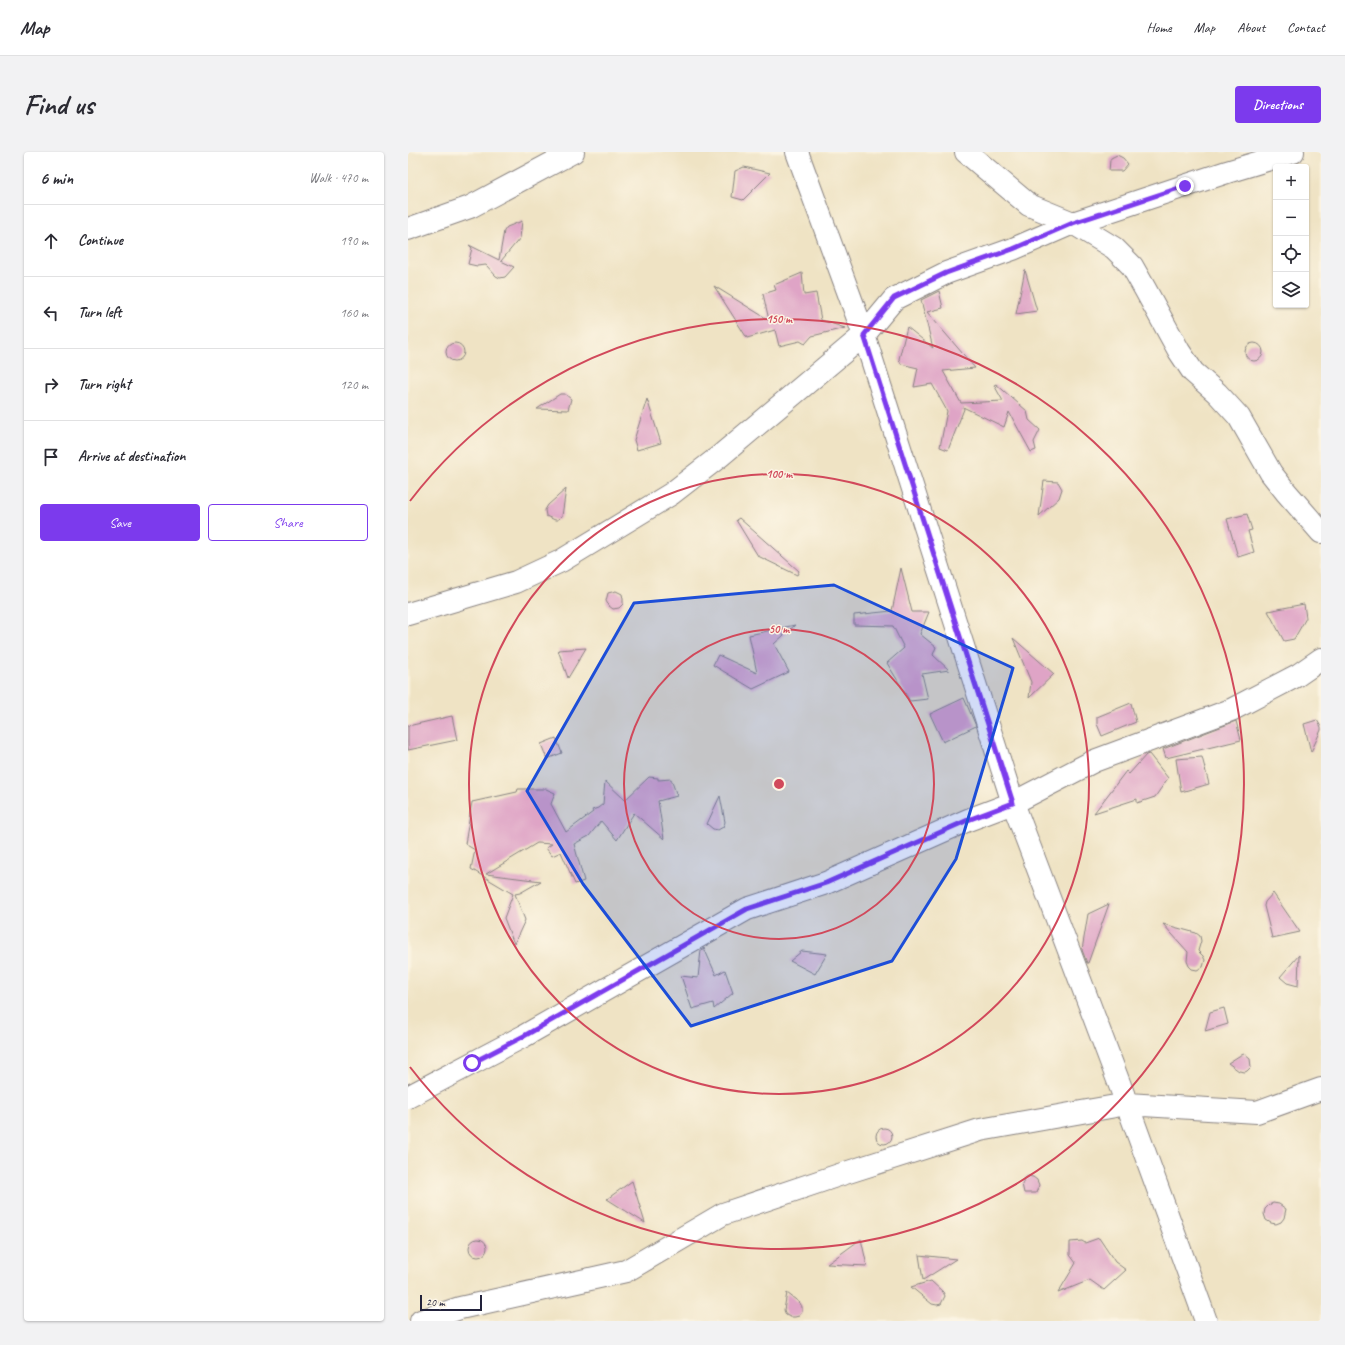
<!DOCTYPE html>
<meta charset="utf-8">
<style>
:root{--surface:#fff;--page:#f2f2f3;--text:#2b2b33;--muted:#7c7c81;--line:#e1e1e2;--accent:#7c3aed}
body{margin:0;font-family:Caveat,sans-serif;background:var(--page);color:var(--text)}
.controls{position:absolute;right:12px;top:12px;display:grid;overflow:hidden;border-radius:4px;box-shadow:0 1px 3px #0004}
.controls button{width:36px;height:36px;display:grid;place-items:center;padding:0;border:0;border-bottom:1px solid var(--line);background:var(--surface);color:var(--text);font:20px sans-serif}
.scale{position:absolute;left:12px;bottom:10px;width:62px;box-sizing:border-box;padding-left:4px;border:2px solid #22223b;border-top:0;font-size:11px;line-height:14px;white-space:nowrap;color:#22223b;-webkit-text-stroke:3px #fcf5e5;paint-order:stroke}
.stop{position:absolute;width:12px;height:12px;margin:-9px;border:3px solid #7c3aed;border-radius:50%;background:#fff}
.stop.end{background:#7c3aed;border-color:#fff;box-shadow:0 1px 4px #0008}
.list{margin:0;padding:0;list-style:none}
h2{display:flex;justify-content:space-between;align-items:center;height:52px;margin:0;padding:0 16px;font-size:17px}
h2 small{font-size:13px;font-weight:400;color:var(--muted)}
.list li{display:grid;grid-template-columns:26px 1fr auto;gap:12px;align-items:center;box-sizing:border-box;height:72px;padding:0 16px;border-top:1px solid var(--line)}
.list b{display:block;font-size:15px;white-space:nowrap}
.list em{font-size:13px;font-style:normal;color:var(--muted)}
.actions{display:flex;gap:8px;padding:12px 16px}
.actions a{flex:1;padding:9px 0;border:1px solid var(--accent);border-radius:4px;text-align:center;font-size:14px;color:var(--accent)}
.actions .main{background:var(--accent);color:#fff}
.icon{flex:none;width:22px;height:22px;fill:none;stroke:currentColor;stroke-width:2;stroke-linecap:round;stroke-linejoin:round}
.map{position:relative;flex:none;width:913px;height:1169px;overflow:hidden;border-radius:4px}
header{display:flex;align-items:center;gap:24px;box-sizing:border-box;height:56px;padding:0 20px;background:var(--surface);border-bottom:1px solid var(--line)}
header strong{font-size:19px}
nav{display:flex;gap:22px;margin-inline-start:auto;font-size:14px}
.intro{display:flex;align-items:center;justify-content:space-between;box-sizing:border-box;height:96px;padding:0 24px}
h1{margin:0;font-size:28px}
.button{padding:10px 18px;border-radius:4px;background:var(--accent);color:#fff;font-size:14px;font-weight:700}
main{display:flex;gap:24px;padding:0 24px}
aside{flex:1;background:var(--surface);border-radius:4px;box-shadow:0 1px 3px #0004}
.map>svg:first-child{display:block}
.building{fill:#dfa4c6}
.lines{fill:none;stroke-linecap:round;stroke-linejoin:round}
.minor-casing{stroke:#888280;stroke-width:24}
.minor{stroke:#fff;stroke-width:22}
.route{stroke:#7c3aed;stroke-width:5}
.marked{fill:#1d4ed8;fill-opacity:0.2;stroke:#1d4ed8;stroke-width:3;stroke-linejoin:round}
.ring{fill:none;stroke:#d1495b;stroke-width:2}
.centre{fill:#d1495b;stroke:#fcf5e5;stroke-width:2}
.ring-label{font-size:12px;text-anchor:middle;font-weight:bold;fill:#d1495b;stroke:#fcf5e5;stroke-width:3;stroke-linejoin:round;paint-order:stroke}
</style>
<header>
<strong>Map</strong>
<nav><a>Home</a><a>Map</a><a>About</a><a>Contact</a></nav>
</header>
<div class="intro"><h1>Find us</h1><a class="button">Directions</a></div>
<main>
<aside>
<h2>6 min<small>Walk · 470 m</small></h2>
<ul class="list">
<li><svg class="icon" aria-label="ahead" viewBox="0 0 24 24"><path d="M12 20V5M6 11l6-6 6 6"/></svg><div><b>Continue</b></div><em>190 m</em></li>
<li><svg class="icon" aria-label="left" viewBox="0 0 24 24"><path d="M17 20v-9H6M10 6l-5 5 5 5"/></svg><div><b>Turn left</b></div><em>160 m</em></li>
<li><svg class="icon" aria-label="right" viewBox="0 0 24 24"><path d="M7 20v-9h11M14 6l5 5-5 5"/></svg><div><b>Turn right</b></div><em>120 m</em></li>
<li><svg class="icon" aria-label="arrive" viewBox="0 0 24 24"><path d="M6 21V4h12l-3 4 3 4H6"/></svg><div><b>Arrive at destination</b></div></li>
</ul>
<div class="actions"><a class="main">Save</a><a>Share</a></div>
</aside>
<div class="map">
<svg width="913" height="1169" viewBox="0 0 913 1169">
<rect width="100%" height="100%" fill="#fcf5e5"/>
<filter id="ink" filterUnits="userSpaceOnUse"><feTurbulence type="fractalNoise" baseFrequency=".025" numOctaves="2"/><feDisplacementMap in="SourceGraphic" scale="8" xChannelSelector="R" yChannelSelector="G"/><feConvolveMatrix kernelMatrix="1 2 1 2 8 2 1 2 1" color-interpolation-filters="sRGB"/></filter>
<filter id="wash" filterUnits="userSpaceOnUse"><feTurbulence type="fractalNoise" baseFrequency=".012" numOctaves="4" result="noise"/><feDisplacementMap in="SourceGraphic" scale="16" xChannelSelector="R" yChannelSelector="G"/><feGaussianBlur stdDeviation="0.9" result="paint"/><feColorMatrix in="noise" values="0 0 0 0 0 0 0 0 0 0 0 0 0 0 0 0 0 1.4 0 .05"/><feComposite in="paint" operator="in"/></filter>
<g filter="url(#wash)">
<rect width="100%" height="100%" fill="#efe3c4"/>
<g id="blocks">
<!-- building -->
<path class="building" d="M709,3L715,6L720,12L714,19H701L702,8L703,6Z
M336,15L362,21L335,48L324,45L327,19Z
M114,69L112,86L93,109L106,115L97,125L92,126L88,124L78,113L69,114L60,112L64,96L61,93L91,108L96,79L99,75Z
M617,118L629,159L608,162Z
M394,121L396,143L408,141L413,168L437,176L404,184L397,192L392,189L371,194L367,178L339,186L306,134L361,168L355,142L368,138L366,133Z
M531,139L535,156L519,160L567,216L535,219L553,251L595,249L586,233L588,232L619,259L621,268L632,278L626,290L628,298L623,300L601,260L596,275L555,255L556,257L540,298L532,295L539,259L524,232L506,235L510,216L493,212L491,207L499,175L525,196L513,148Z
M38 200a9 9 0 1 1 18 0a9 9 0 1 1-18 0Z
M837 200a9 9 0 1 1 18 0a9 9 0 1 1-18 0Z
M152,242H157L163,247L160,258L129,257Z
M239,247L253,291L229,298L226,288Z
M636,329L650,330L654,337L651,346L631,364Z
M158,337L154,364L150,368H147L138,364L137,358L140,353Z
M839,362L844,378L840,379L846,400L830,405L819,367Z
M331,366L391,419L389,423L350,404L328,368Z
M493,416L504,460H521L512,482L528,495L525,503L541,518L514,522L520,547L502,549L479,511L496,496L485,474L446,473V463L484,459Z
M208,439L214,442L215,447V452L211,456L205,457L201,454L198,449L200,441Z
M896,452L898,466L886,487L876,489L860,459Z
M387,473L366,492L381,520L345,537L305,513L310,503L349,521L341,483Z
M605,486L646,522L621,546L623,530Z
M178,496L160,526L150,498Z
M556,546L568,574L535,590L522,562Z
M723,551L728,570L694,584L689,572V565Z
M44,564L49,588L0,598V574Z
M909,568L913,575V578L903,600L896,572Z
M828,569L833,588L758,606L755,597Z
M148,586L154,601L139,607L133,592Z
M741,602L760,626L747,645L729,651V647L686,661L718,619L721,622L738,603Z
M794,605L801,632L773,640L768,607Z
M241,625L250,626V628L263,627L269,644L250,649L256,687L226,661L209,688L193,669L181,684L166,692L176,729L167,732L153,700L144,704L138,696L144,692L129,691L78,722L133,729L112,741L107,742L117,768L106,792L96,766L105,742L63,717L67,698L57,692L64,650L109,640L110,637H138L147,641L143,652L158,680L185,660L184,658L190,656L195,652L197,629L217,648Z
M312,644L317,670L315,675L310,678L305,677L299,672Z
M865,741L892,780L864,786L856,754L857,750Z
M701,752L680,811H679L674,798L680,762Z
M755,772L788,781L792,784L793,789L790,799L795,804L797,808L795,815L789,818L784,817L781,814L779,809L780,800Z
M296,796L308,823L317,818L325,841L306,857L305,851L284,857L273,824L290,826L293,798Z
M394,799L419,802L407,822L382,809Z
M891,803L890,834L879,831L872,825Z
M816,856L820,872L797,879L802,860Z
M836,902L842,907L843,915L839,919L837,920L831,919L820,911L831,904Z
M468 984a8 8 0 1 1 16 0a8 8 0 1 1-16 0Z
M620,1024L625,1025L629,1028L631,1033L628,1041H616L614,1032L616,1027Z
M224,1029L237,1071L199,1047Z
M865,1051L871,1052L878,1057L876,1066L873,1070L868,1072L863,1071L858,1068L856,1062L857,1057L861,1053Z
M691,1086L707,1110L718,1118L696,1138L682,1128L650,1141L668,1111L662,1103V1090L674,1089L677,1091Z
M453,1087L459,1114L419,1112Z
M61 1096a9 9 0 1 1 18 0a9 9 0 1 1-18 0Z
M511,1103L548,1107L515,1128Z
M523,1129L535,1140L537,1144L533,1152L529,1153L524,1152L503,1135Z
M379,1141L392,1151L394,1155V1160L391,1164L387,1165H382L378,1163L376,1158Z"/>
</g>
</g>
<g filter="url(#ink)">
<use href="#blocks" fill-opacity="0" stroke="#888280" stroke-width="1"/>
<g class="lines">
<defs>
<path id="minor" d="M389,0L456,183L605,651L719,952L798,1169
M558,0L621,53L665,71L706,96L724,114L737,137L771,199L785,220L809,241L831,265L863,321L878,340L913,380
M0,77L62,55L165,0
M0,462L108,430L153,409L263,342L312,304L456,183L486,147L538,121L605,97L665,71L819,20L885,0
M0,945L116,884L339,757L418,731L560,668L605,651L686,609L823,558L890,523L913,507
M13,1169L52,1156L218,1119L315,1062L431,1023L572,978L719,952L849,960L913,937"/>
</defs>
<!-- minor casing -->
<use href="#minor" class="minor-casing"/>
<!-- minor -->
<use href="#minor" class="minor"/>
</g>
</g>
<g class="lines" filter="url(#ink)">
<!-- route -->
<path class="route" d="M64,911L116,884L339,757L418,731L560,668L605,651L456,183L486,146L538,121L605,97L665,71L777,34"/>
</g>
<!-- marked area -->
<path class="marked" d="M426,433L605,516L548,707L484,809L283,874L175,732L119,639L226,451Z"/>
<!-- distance rings -->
<g class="ring">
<circle cx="371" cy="632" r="155"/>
<circle cx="371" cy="632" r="310"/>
<path d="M2 349A465 465 0 1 1 2 915"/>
</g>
<circle cx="371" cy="632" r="6" class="centre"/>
<g class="ring-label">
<text x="371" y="171">150 m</text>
<text x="371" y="326">100 m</text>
<text x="371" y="481">50 m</text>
</g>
</svg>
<div class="controls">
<button>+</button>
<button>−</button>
<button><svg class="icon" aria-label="locate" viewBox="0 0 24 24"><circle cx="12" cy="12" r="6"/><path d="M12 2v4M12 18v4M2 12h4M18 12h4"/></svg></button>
<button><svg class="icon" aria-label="layers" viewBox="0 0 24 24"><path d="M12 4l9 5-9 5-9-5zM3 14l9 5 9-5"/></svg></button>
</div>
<div class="scale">20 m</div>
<div class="stop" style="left:64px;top:911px"></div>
<div class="stop end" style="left:777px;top:34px"></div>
</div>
</main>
